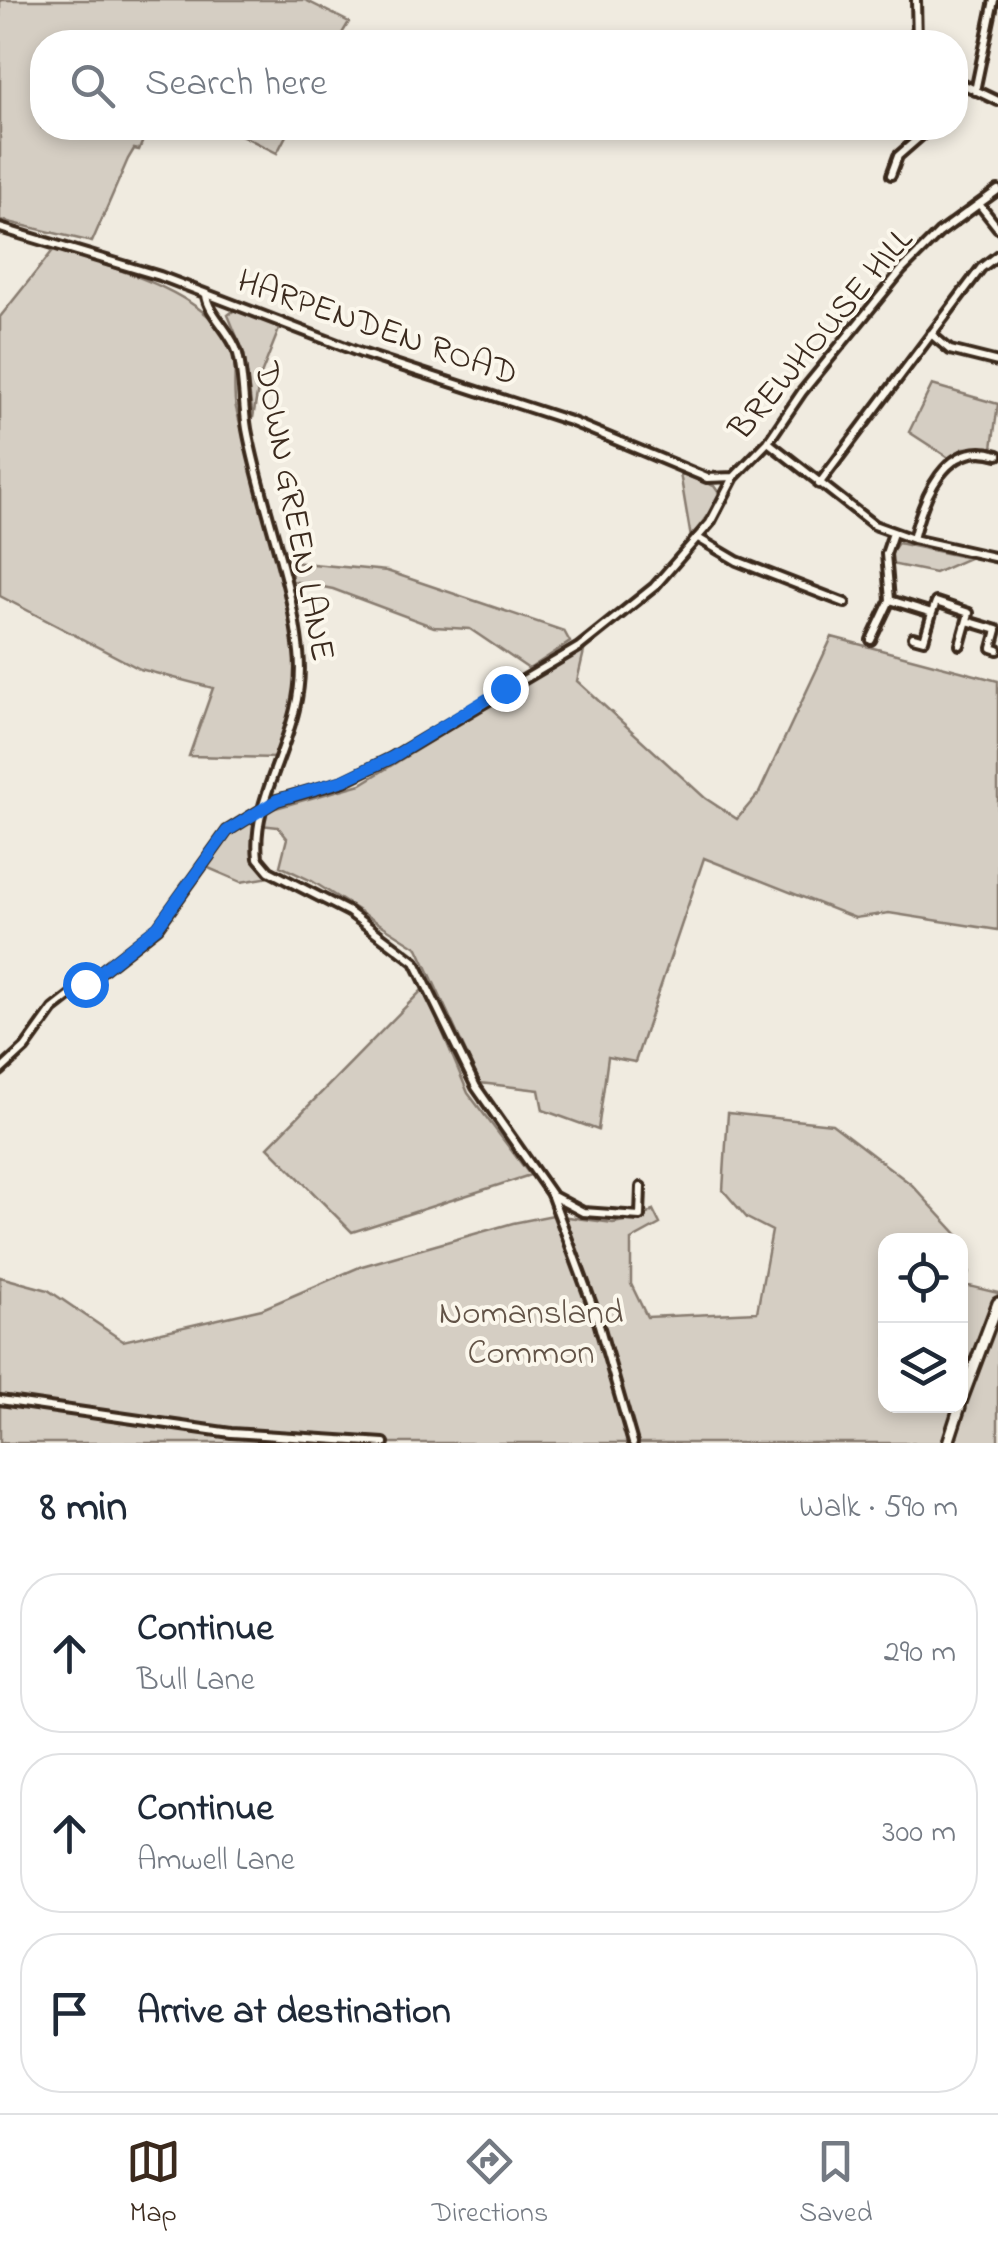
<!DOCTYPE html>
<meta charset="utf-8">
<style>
:root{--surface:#fff;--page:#f2f2f3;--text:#1f2937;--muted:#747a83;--line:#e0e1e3;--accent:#3b2a1e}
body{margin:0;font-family:"Indie Flower",sans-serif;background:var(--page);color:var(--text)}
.controls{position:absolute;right:30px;bottom:30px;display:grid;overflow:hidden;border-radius:20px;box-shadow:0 5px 15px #0003}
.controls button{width:90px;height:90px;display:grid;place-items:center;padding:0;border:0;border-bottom:2px solid var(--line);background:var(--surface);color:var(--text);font:50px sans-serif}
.stop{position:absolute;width:30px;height:30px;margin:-22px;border:8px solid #1a73e8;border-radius:50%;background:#fff}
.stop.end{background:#1a73e8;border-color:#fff;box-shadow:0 2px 10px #0008}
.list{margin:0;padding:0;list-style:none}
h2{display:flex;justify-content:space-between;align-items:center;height:130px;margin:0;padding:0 40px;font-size:42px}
h2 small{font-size:32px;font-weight:400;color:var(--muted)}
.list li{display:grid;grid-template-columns:65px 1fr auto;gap:30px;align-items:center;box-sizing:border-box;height:160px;margin:0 20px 20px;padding:0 20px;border:2px solid var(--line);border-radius:40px}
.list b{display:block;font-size:38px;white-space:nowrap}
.list p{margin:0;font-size:32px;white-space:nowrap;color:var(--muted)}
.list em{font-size:32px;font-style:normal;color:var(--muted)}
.icon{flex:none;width:55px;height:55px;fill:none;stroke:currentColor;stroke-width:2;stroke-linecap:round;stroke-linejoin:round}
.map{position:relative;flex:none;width:998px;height:1443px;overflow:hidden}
.search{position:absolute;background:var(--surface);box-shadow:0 5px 15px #0003;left:30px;right:30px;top:30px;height:110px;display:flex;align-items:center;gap:25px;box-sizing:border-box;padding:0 35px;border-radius:40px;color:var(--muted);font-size:38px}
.sheet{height:670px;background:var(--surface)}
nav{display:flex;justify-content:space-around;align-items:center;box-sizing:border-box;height:140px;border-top:2px solid var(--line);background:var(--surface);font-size:28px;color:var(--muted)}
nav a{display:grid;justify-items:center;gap:5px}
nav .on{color:var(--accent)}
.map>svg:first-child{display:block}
.green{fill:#d5cec3;stroke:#887c70;stroke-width:2.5}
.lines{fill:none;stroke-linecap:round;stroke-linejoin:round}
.minor-casing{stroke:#3b2a1e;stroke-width:14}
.major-casing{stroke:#3b2a1e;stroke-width:16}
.minor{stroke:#fbf7ec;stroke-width:6}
.major{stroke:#fbf7ec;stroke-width:9}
.route{stroke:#1a73e8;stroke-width:12}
.labels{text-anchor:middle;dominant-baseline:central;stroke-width:8;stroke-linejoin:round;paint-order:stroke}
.street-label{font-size:35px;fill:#3b2a1e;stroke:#fbf7ec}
.park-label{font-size:35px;fill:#625347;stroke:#fbf7ec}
</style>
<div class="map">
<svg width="998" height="1443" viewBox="0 0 998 1443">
<rect width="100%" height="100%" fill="#f0ebe0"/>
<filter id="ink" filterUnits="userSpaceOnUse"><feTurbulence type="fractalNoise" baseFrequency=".01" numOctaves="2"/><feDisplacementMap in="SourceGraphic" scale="20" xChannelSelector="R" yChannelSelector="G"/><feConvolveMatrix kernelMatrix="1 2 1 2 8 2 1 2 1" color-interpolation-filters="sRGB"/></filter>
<g filter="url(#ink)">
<!-- green -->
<path class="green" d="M0,0H305L349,22L337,42H42V128H148L139,150L134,149L128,159L92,242L0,220Z
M227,128H290L277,153Z
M55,248C110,268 186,285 225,333C241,354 231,384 236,408C259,502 303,601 295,699C294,719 284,740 278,758L189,756L213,688L140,669L0,596V317Z
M236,309L280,327L260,377L253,418L244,354L228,315Z
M932,385L998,404L992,448H964L949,458L909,432Z
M680,473L714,486L721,496L691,538Z
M898,543L969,558L935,573L891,564L890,554Z
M291,562L387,571L564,631L570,642L529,669L470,629L434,627L333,589L292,581Z
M832,637L998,681V930L889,913L855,918L704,858L635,1062L608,1057L598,1130L543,1110L539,1090L480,1083L418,948L312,881L280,866L287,838L278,827L260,825L265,811L361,784L585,647L577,681L705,798L737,819L759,793Z
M256,817L255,861L270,877L241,882L206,867L226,838Z
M424,988L468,1093L530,1175L352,1232L268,1147Z
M728,1113L832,1124L912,1185L958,1235L960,1240H886V1406H960L961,1243L969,1272L965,1285L998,1293L992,1327L998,1330V1443H0V1277L48,1290L123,1341L262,1309L362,1266L513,1223L553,1215L613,1223L642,1218L653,1210L660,1224L631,1240V1284L647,1317L757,1312L772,1231L747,1218L723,1190Z"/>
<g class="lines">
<defs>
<path id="minor" d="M916,0L917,42
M956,81L998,101
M975,91L994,0
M891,175L898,156L930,128
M979,204L998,228
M0,228L160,276L361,353L570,421L707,478L734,477
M206,295C208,314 232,332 238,354C244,378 243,405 247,429C261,504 291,575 299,652C308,730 250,791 258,858L269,871L349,912L415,962L476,1087L551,1194L597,1318L633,1443
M931,334L950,350L998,362
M768,442L874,525L913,539L998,558
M819,484L981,268L998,255
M698,538L737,561L845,603
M913,539C923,499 945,438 998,455
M890,600L932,613L924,640L913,637
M932,613L936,602L969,613L960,645
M967,621L997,630L992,648L998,650
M871,640L890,600L886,554L893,533
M0,1071L25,1048L53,1009L158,927L227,831L277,800L344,781L391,758L579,647L654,587L710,523L734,477L768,442L802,392L901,271L939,233L998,190
M551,1195L583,1212L640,1216L641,1187
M0,1400L231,1433L384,1443"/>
<path id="major" d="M960,1404L998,1303
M948,1443L960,1406"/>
</defs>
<!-- minor casing -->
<use href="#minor" class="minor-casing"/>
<!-- major casing -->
<use href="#major" class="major-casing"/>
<!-- minor -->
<use href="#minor" class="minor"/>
<!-- major -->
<use href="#major" class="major"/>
</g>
</g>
<g class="lines" filter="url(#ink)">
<!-- route -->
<path class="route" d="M85,984L158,926L227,831L277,800L344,780L391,758L505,688"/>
</g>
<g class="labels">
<!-- street labels -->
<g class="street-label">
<text transform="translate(377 329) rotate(19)">HARPENDEN ROAD</text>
<text transform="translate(822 335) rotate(-50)">BREWHOUSE HILL</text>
<text transform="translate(293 512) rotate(79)">DOWN GREEN LANE</text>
</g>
<!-- park labels -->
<g class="park-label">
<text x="531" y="1314">Nomansland<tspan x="531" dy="40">Common</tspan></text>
</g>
</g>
</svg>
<div class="controls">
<button><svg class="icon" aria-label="locate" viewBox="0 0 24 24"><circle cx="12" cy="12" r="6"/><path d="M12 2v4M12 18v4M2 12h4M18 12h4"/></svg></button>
<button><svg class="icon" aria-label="layers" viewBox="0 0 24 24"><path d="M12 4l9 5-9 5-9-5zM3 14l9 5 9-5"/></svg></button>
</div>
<div class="stop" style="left:85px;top:984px"></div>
<div class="stop end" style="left:505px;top:688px"></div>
<div class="search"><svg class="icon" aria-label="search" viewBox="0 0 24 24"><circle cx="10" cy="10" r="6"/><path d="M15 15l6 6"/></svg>Search here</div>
</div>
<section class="sheet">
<h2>8 min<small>Walk · 590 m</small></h2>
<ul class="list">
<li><svg class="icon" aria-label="ahead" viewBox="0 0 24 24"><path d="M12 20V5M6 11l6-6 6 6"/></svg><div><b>Continue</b><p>Bull Lane</p></div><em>290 m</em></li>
<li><svg class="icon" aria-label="ahead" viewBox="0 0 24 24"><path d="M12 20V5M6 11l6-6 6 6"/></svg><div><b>Continue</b><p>Amwell Lane</p></div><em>300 m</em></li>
<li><svg class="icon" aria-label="arrive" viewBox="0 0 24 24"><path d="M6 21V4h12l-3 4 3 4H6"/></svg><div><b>Arrive at destination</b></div></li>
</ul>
</section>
<nav>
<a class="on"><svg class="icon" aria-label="map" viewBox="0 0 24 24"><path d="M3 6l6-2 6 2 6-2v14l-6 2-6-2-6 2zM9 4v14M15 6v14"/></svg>Map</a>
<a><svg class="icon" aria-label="directions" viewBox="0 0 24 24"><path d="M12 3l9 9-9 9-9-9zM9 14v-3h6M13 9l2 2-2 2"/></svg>Directions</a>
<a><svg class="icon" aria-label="saved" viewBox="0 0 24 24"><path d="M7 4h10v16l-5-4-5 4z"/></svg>Saved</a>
</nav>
